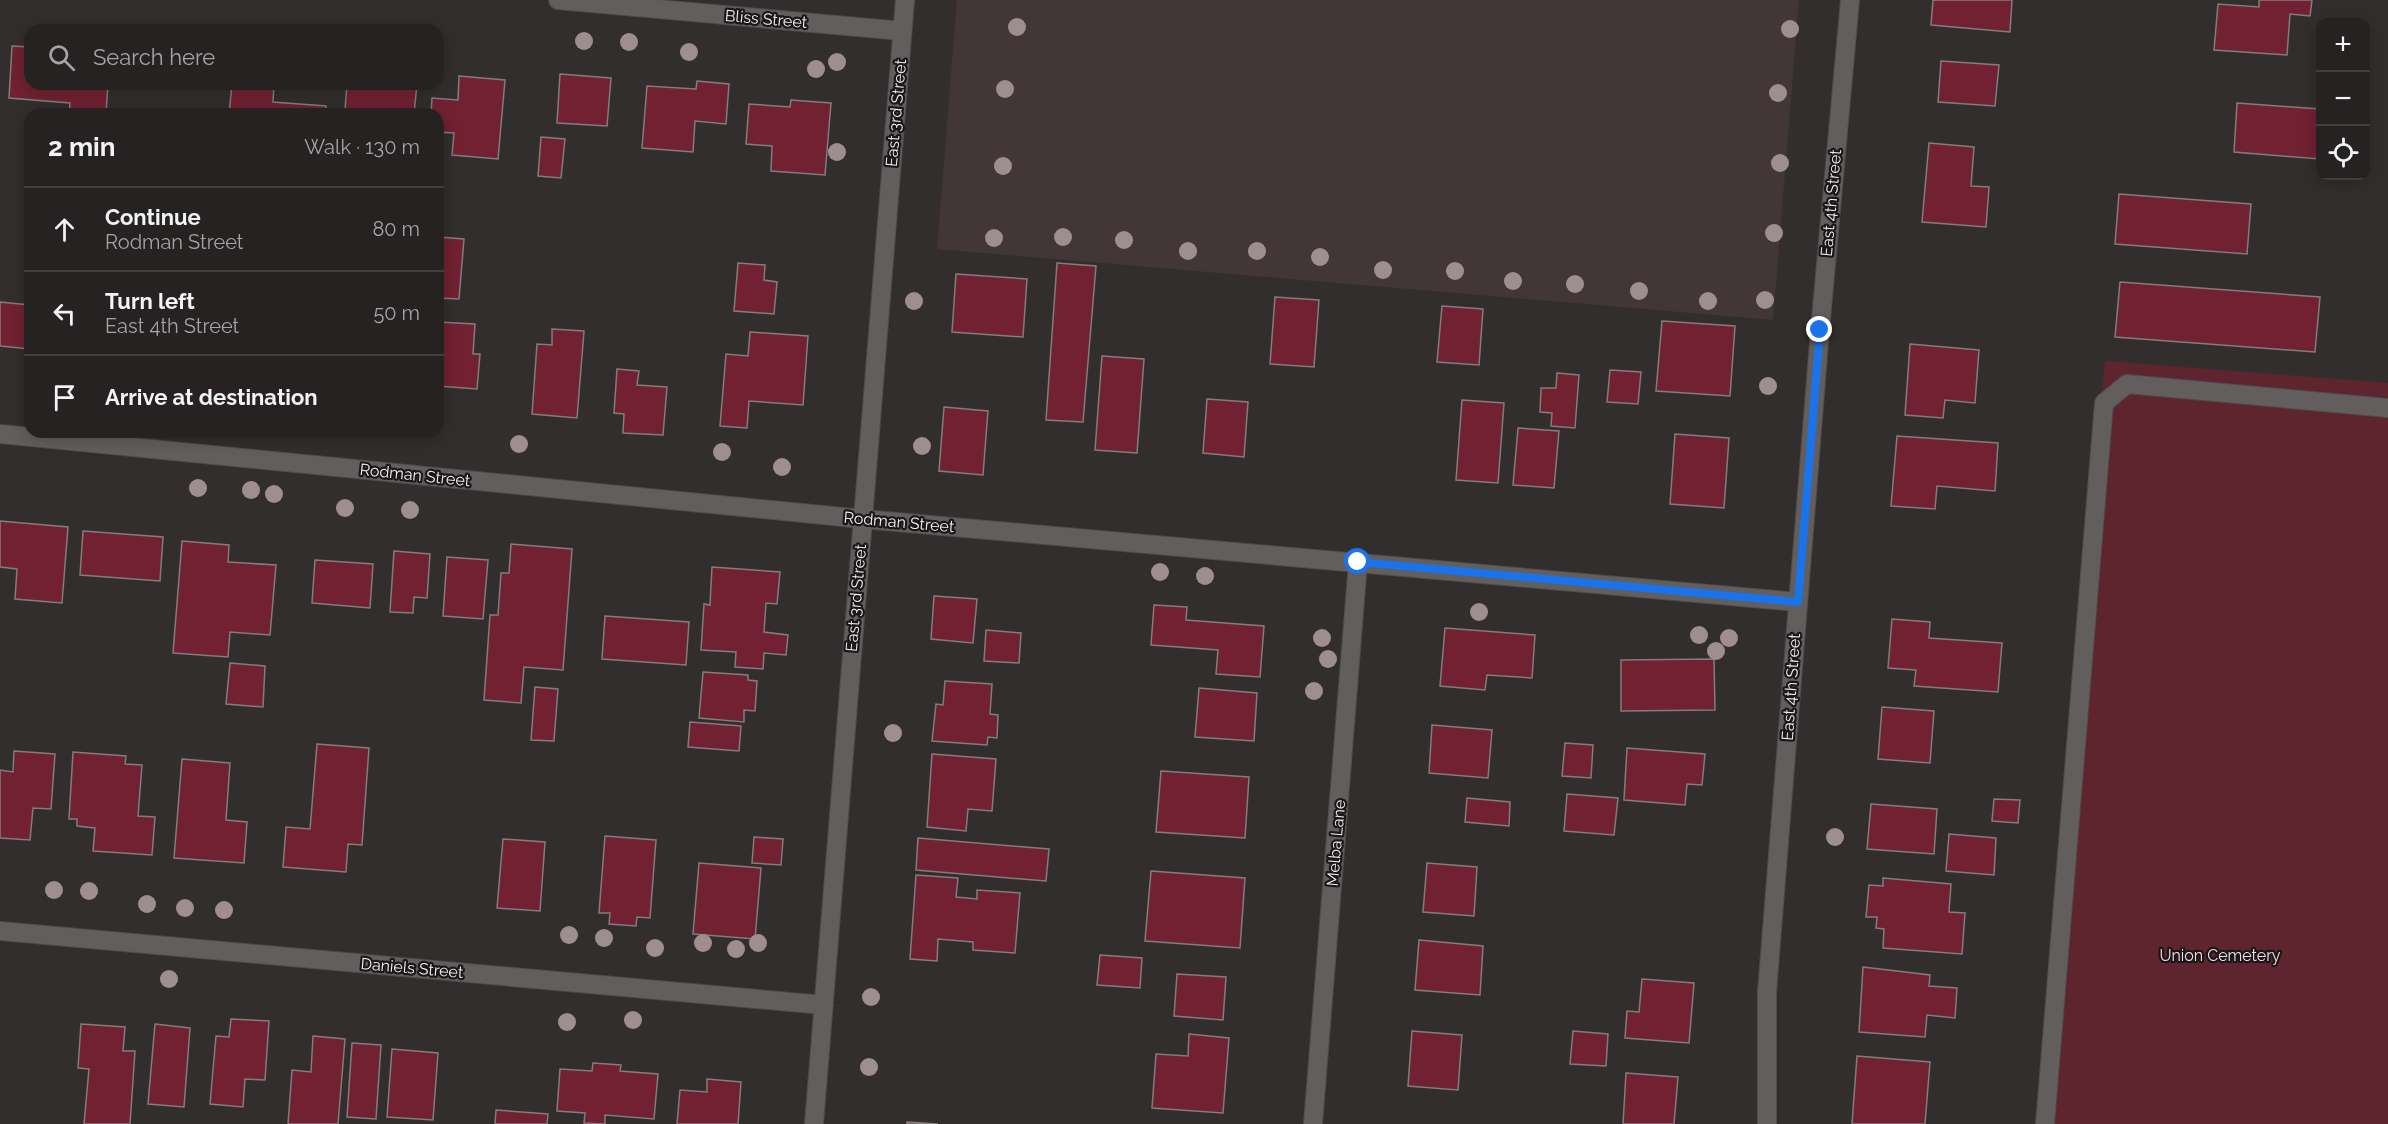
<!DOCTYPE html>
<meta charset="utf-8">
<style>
:root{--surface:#262222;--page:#2e2a2a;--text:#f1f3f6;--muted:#a4a4a5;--line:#423f40}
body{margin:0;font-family:Raleway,sans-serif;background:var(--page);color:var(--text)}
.controls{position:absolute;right:18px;top:18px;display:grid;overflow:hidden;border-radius:12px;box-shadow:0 3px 15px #0003}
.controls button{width:54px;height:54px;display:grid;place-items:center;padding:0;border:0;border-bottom:2px solid var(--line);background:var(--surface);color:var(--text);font:30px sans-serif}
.stop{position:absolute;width:18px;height:18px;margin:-14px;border:4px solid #1a73e8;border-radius:50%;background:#fff}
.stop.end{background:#1a73e8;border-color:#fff;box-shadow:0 2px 6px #0008}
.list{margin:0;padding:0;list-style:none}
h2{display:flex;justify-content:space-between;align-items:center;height:78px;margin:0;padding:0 24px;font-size:26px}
h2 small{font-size:20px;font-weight:400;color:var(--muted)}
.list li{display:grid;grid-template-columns:39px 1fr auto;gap:18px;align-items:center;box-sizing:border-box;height:84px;padding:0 24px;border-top:2px solid var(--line)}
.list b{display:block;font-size:22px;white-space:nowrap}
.list p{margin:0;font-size:20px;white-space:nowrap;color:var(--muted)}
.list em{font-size:20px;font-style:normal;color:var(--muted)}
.icon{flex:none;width:33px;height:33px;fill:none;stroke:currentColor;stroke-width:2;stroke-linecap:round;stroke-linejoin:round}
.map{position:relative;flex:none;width:2388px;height:1124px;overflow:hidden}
.search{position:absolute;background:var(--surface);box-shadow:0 3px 15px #0003;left:24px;top:24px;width:420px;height:66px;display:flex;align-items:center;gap:15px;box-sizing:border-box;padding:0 21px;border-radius:18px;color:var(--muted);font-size:22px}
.panel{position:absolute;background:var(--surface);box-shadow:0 3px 15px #0003;left:24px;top:108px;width:420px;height:330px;border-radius:18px}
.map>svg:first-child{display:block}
.built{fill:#423637}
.green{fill:#5e252f}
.building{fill:#712131;stroke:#827c7c;stroke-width:1.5}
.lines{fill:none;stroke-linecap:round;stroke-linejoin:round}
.minor-casing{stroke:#4f4a4b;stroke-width:20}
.minor{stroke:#635e5e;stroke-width:18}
.tree{fill:#9f8e8f}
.route{stroke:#1a73e8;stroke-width:8}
.labels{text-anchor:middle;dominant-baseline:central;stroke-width:4.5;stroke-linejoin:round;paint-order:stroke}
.street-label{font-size:16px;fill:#f4f0f0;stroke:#191717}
.park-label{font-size:16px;fill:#f7dddf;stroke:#191717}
</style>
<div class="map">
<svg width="2388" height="1124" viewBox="0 0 2388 1124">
<rect width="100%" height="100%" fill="#332e2e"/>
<!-- built -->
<path class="built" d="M957,0H1799L1773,320L937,249Z"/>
<!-- green -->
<path class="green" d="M2105,361L2388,383V1124H2035Z"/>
<!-- building -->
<path class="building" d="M1933,0H2012L2010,32L1931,25Z
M2259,0H2312L2310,16L2290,14L2287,55L2214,50L2218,4L2259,7Z
M12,46L30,47V84H108L106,114H69L70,103L9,98Z
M1941,61L1999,65L1995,106L1938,102Z
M560,74L611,78L607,126L557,123Z
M459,76L505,80L498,159L452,155L454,133L438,132V114H431L432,98L458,100Z
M697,81L729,84L726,124L695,121L693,152L642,148L647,86L696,89Z
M232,84H274L273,102L326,106V114H229Z
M347,84H417L414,114H366L345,110Z
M791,100L831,103L825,175L771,171L772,146L746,144L749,104L790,107Z
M2237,103L2320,109V159L2234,152Z
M541,137L565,139L561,178L538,176Z
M1929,143L1974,147L1971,186L1989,187L1986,227L1922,222Z
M2119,194L2251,204L2247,254L2115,244Z
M438,237L464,239L459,299L438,298Z
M738,263L765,265L764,280L777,282L774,314L734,311Z
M1057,263L1096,266L1083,422L1046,420Z
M956,274L1027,279L1023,337L952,332Z
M2120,282L2320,297L2315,352L2115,337Z
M1275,297L1319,300L1314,367L1270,364Z
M0,302L30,305V349L0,346Z
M1442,306L1483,309L1479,365L1437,362Z
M1662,321L1735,326L1730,396L1656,391Z
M438,322L475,324L473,354H480L477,389L438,386Z
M552,329L584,331L577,418L532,414L537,344L552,345Z
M750,332L808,336L803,405L749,401L747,428L720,426L726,354L748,356Z
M1910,344L1979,350L1975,403L1945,400L1943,418L1905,415Z
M1102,356L1144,359L1137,453L1095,450Z
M617,369L639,371L637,385L667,387L663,435L623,433L624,414L614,413Z
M1610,370L1641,372L1638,404L1607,402Z
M1557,373L1579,375L1575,428L1551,426L1552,413L1540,412L1541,388H1556Z
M1207,399L1248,402L1244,457L1203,453Z
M1462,400L1504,403L1498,483L1456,480Z
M944,407L988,411L983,475L939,471Z
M1518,428L1559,431L1554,488L1513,485Z
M1675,434L1729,438L1724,508L1670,504Z
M1897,436L1998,443L1995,491L1937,486L1935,509L1891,506Z
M0,521L68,527L62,603L15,599L17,569L0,567Z
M83,531L163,537L160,581L80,575Z
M182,541L229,545L228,562L276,565L270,635L230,632L228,657L173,653Z
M511,544L572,549L563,670L524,667L521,703L484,700L490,615H498L501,573H509Z
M394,551L430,554L427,598L414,597L413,613L390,612Z
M447,557L488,560L483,619L443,616Z
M315,560L373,564L370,608L312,603Z
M712,567L780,572L777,604L766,603L764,632L788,635L786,655L764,653L763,669L735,667L736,652L701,650L704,604L710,605Z
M934,596L977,599L973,643L931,639Z
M1154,605L1187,607L1186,620L1264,626L1260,677L1216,674L1218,650L1151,645Z
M605,616L689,622L686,665L602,659Z
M1892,619L1930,622L1929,638L2002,643L1998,692L1914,686L1916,670L1888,668Z
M1445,628L1535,635L1532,678L1487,675L1485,690L1440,686Z
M986,630L1021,633L1019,663L984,661Z
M1714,659L1715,710L1621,711V660Z
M230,663L265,666L263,707L226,704Z
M703,672L748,675V680L757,681L755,711L744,710V722L699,718Z
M945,681L992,684L990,714L998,715L997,738L988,737L987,745L932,741L936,704L943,705Z
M535,687L558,689L554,741L531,740Z
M1199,688L1257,693L1254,741L1195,737Z
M1882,707L1934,711L1930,763L1878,759Z
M690,722L741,726L739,751L688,747Z
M1432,725L1492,730L1488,778L1429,773Z
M1565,743L1593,745L1591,778L1562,776Z
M317,744L369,748L362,845L348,844L346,872L283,867L286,827L310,829Z
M1627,748L1705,754L1702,785L1687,784L1685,805L1624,800Z
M14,751L55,754L51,809L33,808L30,840L0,838V770L13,772Z
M73,752L126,756L125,764L142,765L138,816L155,817L152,855L93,851L95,828L77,826V819H69Z
M932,754L996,759L992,811L968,809L966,831L927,827Z
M182,759L230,763L226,820L247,822L244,863L174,858Z
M1161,771L1249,777L1245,838L1156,832Z
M1567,794L1618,798L1614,835L1564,831Z
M1467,798L1510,802L1509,826L1465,822Z
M1994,799L2020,800L2018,823L1992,821Z
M1871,804L1937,809L1934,854L1867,849Z
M1949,834L1996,838L1994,875L1946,871Z
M605,836L656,840L650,918L637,917L636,926L609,924L610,913H599Z
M754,837L783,839L781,865L752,863Z
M918,838L1049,849L1046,881L916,870Z
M503,839L545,842L540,911L497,908Z
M699,863L761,868L755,939L693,934Z
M1427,863L1477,867L1474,916L1423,912Z
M1151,871L1245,878L1240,948L1145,941Z
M916,875L958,878L956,897L977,899V890L1020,893L1015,953L973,950V942L938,939L937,961L910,959Z
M1883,878L1951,884L1949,912L1965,913L1962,954L1883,948L1884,929L1876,928L1877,917H1866L1869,885L1883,886Z
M1419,940L1483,946L1480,995L1415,990Z
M1100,955L1142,958L1140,988L1097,985Z
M1863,967L1930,975L1929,986L1957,988L1955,1018L1927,1015L1925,1037L1859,1032Z
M1177,974L1226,977L1223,1020L1174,1016Z
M1642,979L1694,983L1689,1043L1625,1038L1627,1011L1639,1012Z
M231,1019L269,1021L265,1080L245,1079L243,1107L210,1104L216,1036L229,1037Z
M81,1024L125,1027L123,1051H135L130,1124H84L89,1069L78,1068Z
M155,1024L190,1028L184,1107L148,1104Z
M1412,1031L1462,1035L1458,1090L1408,1086Z
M1573,1031L1608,1034L1606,1066L1570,1064Z
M1189,1034L1229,1038L1223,1113L1152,1108L1156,1054L1188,1056Z
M313,1036L345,1039L338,1124H288L292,1070L311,1072Z
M352,1043L381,1045L376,1119L347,1117Z
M392,1049L438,1053L433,1120L387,1117Z
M1857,1056L1930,1062L1925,1124H1852Z
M593,1063L621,1065L620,1071L658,1074L654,1119L605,1115V1124L584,1123L585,1113L557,1111L560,1069L592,1071Z
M1626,1073L1678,1077L1674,1124H1623Z
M707,1079L741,1082L738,1124H677L680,1090L707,1092Z
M496,1110L548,1114L547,1124H495Z
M907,1122L938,1124H907Z"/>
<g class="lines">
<defs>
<path id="minor" d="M558,0L902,31
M0,434L863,519L1798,602
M0,931L824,1005
M814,1124L905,0
M1313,1124L1358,562
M1767,1124V992L1820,330L1850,0
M2045,1124L2104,403L2127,384L2388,408"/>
</defs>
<!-- minor casing -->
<use href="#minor" class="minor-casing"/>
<!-- minor -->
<use href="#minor" class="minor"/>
</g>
<!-- trees -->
<g class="tree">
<circle cx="1017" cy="27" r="9"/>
<circle cx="1790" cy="29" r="9"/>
<circle cx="584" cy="41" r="9"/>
<circle cx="629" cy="42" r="9"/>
<circle cx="689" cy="52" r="9"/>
<circle cx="837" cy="62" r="9"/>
<circle cx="816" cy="69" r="9"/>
<circle cx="1005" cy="89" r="9"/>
<circle cx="1778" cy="93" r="9"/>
<circle cx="837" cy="152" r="9"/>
<circle cx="1780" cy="163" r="9"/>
<circle cx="1003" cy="166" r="9"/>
<circle cx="1774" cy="233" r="9"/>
<circle cx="1063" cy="237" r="9"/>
<circle cx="994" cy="238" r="9"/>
<circle cx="1124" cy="240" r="9"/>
<circle cx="1188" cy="251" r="9"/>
<circle cx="1257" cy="251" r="9"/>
<circle cx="1320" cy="257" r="9"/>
<circle cx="1383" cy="270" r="9"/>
<circle cx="1455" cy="271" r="9"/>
<circle cx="1513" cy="281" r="9"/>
<circle cx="1575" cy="284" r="9"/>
<circle cx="1639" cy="291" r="9"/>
<circle cx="1765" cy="300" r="9"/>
<circle cx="914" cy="301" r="9"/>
<circle cx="1708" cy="301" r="9"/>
<circle cx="1768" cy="386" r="9"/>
<circle cx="519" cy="444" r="9"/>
<circle cx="922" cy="446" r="9"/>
<circle cx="722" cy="452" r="9"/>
<circle cx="782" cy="467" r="9"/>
<circle cx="198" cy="488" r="9"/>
<circle cx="251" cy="490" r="9"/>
<circle cx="274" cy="494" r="9"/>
<circle cx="345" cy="508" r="9"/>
<circle cx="410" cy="510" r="9"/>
<circle cx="1160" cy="572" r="9"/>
<circle cx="1205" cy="576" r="9"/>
<circle cx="1479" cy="612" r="9"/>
<circle cx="1699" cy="635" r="9"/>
<circle cx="1322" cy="638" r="9"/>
<circle cx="1729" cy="638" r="9"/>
<circle cx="1716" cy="651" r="9"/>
<circle cx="1328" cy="659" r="9"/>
<circle cx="1314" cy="691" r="9"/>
<circle cx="893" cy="733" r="9"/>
<circle cx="1835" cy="837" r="9"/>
<circle cx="54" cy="890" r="9"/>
<circle cx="89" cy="891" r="9"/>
<circle cx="147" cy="904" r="9"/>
<circle cx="185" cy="908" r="9"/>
<circle cx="224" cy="910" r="9"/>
<circle cx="569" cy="935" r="9"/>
<circle cx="604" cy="938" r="9"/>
<circle cx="703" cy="943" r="9"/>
<circle cx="758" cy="943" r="9"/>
<circle cx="655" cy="948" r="9"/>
<circle cx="736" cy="949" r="9"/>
<circle cx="169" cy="979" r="9"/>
<circle cx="871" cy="997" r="9"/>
<circle cx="633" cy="1020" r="9"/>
<circle cx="567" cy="1022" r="9"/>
<circle cx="869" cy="1067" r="9"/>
</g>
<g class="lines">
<!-- route -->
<path class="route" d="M1358,562L1798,602L1820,330"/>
</g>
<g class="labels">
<!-- street labels -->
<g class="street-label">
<text transform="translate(766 19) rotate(5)">Bliss Street</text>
<text transform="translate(896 113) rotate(-85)">East 3rd Street</text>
<text transform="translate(1831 203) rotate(-85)">East 4th Street</text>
<text transform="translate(415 475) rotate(6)">Rodman Street</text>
<text transform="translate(899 522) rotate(5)">Rodman Street</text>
<text transform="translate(856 598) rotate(-85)">East 3rd Street</text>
<text transform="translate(1791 687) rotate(-86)">East 4th Street</text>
<text transform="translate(1336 843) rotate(-85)">Melba Lane</text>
<text transform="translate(412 968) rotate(5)">Daniels Street</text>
</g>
<!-- park labels -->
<g class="park-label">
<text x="2220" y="955">Union Cemetery</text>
</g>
</g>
</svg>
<div class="controls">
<button>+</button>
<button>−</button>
<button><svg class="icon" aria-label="locate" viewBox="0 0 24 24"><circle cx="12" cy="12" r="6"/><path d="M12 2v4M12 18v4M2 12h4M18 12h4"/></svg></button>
</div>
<div class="stop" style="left:1358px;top:562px"></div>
<div class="stop end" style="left:1820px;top:330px"></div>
<div class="search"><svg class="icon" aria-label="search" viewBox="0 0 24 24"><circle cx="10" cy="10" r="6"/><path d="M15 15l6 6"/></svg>Search here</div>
<section class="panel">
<h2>2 min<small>Walk · 130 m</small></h2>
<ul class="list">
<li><svg class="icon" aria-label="ahead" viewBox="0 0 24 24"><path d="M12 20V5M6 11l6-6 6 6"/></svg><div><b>Continue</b><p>Rodman Street</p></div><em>80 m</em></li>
<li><svg class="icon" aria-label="left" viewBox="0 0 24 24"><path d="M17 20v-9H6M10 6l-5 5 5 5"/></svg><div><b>Turn left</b><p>East 4th Street</p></div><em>50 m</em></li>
<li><svg class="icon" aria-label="arrive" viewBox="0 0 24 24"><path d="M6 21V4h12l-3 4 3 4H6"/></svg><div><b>Arrive at destination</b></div></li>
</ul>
</section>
</div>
